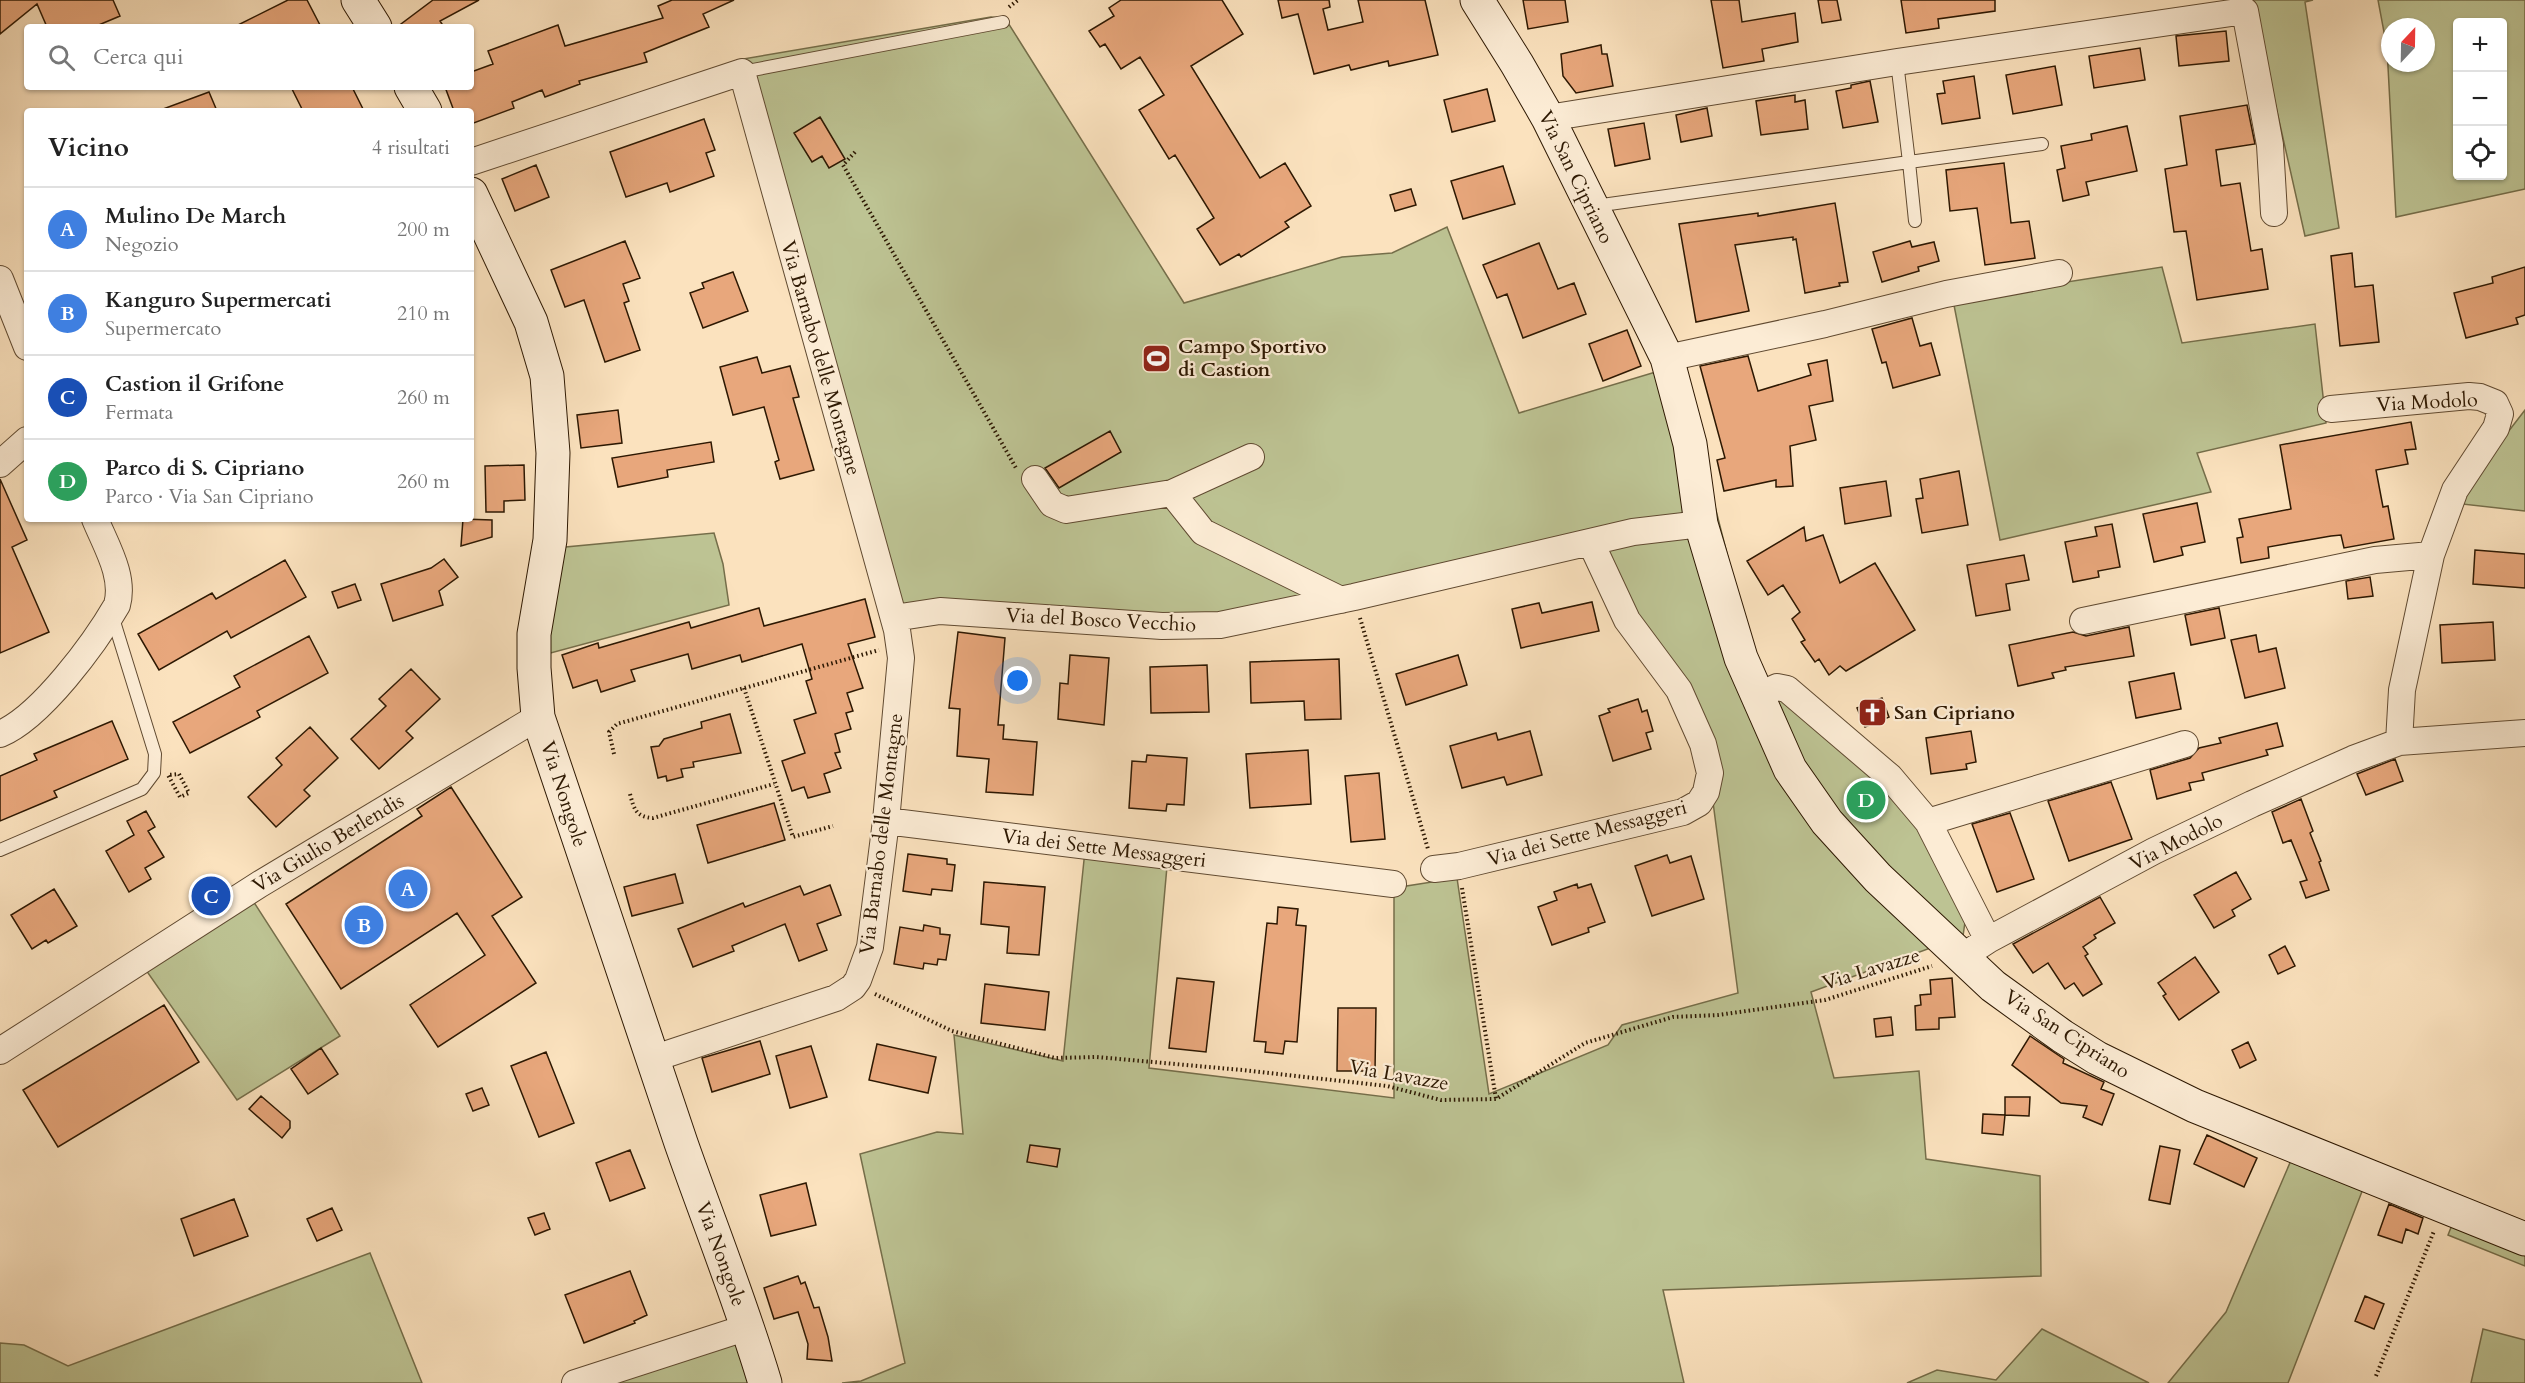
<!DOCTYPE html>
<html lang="it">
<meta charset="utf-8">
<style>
:root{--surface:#fff;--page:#f2f2f2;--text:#222;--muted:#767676;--line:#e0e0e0;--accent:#b45309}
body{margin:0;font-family:Cardo,serif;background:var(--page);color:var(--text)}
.controls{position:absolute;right:18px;top:18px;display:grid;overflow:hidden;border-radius:6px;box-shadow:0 2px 4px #0004}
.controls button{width:54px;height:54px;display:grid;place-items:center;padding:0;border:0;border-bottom:2px solid var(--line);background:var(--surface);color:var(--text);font:30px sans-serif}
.compass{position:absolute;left:2381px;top:18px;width:54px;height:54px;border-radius:50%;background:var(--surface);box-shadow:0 2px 4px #0004;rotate:22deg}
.you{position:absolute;left:1018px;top:681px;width:21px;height:21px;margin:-15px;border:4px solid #fff;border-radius:50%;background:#1a73e8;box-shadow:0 0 0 9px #1a73e833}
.badge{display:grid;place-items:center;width:39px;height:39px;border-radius:50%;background:var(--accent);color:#fff;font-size:20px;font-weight:700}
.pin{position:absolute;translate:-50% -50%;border:3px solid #fff;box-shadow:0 2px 6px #0006}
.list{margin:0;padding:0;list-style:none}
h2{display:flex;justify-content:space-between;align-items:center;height:78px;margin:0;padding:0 24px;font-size:26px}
h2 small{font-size:20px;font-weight:400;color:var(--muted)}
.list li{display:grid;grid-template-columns:39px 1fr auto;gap:18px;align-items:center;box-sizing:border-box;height:84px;padding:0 24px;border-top:2px solid var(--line)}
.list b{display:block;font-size:22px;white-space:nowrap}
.list p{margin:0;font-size:20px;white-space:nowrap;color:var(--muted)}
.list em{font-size:20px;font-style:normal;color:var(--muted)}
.icon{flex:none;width:33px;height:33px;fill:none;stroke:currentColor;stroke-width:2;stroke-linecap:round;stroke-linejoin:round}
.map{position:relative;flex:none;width:2525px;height:1383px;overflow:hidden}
.search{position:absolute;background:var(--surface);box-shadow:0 2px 4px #0004;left:24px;top:24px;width:450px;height:66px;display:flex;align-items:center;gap:15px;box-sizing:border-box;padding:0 21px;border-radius:6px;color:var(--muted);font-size:22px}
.panel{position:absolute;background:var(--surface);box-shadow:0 2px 4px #0004;left:24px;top:108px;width:450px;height:414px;border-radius:6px}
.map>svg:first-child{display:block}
.green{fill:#bdc393;stroke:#756e4a;stroke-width:1.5;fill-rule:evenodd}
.building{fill:#e8a77c;stroke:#2d1802;stroke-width:1.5}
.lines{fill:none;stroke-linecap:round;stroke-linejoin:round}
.lane-casing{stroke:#604a31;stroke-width:14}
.street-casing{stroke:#604a31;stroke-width:28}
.secondary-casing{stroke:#2d1802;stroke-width:35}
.path{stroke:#2d1802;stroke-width:4;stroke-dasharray:1.5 3;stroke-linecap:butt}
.lane{stroke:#fcecd5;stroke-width:12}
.street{stroke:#fcecd5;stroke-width:26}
.secondary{stroke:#fcecd5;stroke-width:33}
.labels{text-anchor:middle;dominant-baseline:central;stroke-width:4.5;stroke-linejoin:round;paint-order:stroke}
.street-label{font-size:20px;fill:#2d1802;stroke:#fcecd5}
.poi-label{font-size:20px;font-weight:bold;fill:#2d1802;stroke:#fcecd5;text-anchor:start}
</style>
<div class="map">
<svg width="2525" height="1383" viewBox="0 0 2525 1383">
<rect width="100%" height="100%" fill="#fbe2be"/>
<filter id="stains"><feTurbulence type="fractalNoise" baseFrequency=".00333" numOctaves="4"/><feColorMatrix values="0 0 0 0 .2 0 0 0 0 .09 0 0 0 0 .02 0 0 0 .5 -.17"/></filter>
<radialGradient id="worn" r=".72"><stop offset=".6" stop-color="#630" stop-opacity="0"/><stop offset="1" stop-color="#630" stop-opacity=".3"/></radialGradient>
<!-- green -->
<path class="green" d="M2252,0H2313L2305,2L2339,228L2305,236Z
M2378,0H2525V189L2396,217L2387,48ZM2458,22H2502V176H2458ZM2390,27H2426V63H2390Z
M991,17L1005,18L1184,303L1342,257L1392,253L1447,227L1519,413L1679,365L1749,640L1775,699L1782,696L1907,809L1966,915L1963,936L1811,992L1834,1078L1919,1071L1926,1159L2040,1176L2041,1276L1663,1290L1684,1383H842L861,1381L905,1363L860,1154L937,1132L963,1134L954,1035L1063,1061L1086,841L1168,855L1149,1068L1394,1098V888L1457,878L1489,1094L1608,1045L1622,1025L1738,993L1711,787L1699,733L1593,543L1220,627L897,604L737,60Z
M2162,267L2182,343L2315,324L2326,423L2197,453L2211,492L2000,540L1953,300Z
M2525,410V511L2453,503Z
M714,533L723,564L729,605L532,658L555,548Z
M246,890L340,1036L237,1100L141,963Z
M2298,1144L2368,1176L2288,1383H2168L2226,1312Z
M2458,1210L2525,1230V1266L2448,1235Z
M370,1253L422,1383H0V1343L24,1345L68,1366Z
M2042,1329L2149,1383H1907L1937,1370L1996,1380Z
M2483,1329L2525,1340V1383H2471Z
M746,1336L759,1383H613Z"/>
<!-- building -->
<path class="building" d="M0,0H113L120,16L94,27H47L37,4L0,34Z
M288,0H307L321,27H234Z
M433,0H479L440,21L444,27H397Z
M672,0H734L703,14L709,27L644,53L647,62L579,81L580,84L545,97L542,90L512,102L514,108L471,124V111H454L445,87H471V72L493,64L488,51L558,25L565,46L663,18L658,6Z
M1121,0H1222L1243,34L1191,66L1260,178L1285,163L1311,206L1285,222L1289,227L1241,257L1239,254L1220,265L1197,229L1214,218L1175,155L1169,159L1139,110L1164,95L1140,57L1121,69L1105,44L1100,47L1089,31L1114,16L1109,8Z
M1278,0H1329L1330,7L1323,9L1328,30L1363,22L1358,0H1425L1438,55L1389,66L1388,61L1351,70L1349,65L1314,74L1298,14L1282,18Z
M1523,0H1565L1568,22L1528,29Z
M1711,0H1739L1742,22L1795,13L1798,42L1762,49L1764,61L1723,68Z
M1818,0H1837L1841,20L1822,23Z
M1901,0H1995V11L1938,19L1939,28L1906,33Z
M2226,31L2229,61L2179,66L2176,36Z
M1601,45L1602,54H1607L1613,86L1576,93L1563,76L1561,54Z
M2140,48L2145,80L2094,88L2089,56Z
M2055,66L2062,105L2013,114L2006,75Z
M1974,76L1980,118L1942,124L1937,94L1945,93L1943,81Z
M1870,81L1878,122L1843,128L1836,91L1851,88V85Z
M291,87H352L364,111H303Z
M1487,89L1495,121L1452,132L1444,100Z
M209,92L217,111H163V109Z
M1795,95V102L1805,100L1808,129L1761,135L1756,101Z
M2247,105L2255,144L2216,150L2221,186L2240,183L2251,251L2262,249L2268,289L2197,300L2186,231L2174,232L2165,169L2187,165L2180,116Z
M1707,108L1712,136L1681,142L1676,115Z
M820,117L845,159L829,168L822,156L812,162L794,133Z
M704,119L715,150L706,153L714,176L670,192L667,183L626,197L610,152Z
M1644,123L1650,159L1615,166L1608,129Z
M2127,126L2137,171L2086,182L2089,195L2063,201L2057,170L2065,168L2061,146L2092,140L2091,134Z
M2004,163L2011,223L2029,221L2035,258L1985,265L1977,208L1950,211L1946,170Z
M536,165L549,197L515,211L502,179Z
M1503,166L1515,204L1463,219L1451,181Z
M1411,189L1416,205L1395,211L1390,195Z
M1835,203L1848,282L1839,283L1840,286L1805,293L1796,239L1793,240V237L1735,245L1749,311L1696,322L1679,224L1758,213V216Z
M625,241L640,278L623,284L629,301L624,303L640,350L605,362L584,300L565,307L551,270Z
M1910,241L1912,247L1934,242L1939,261L1918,267L1919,271L1882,282L1873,252Z
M1539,243L1558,289L1574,283L1586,314L1523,338L1507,294L1497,298L1483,265Z
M2352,253L2355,287L2373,285L2379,342L2340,346L2331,256Z
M2525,267V315L2516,318L2518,324L2466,338L2454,293L2493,283L2492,277Z
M733,272L748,311L703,328L690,293L704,288L702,283Z
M1912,318L1920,346L1931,343L1940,375L1893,388L1886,362L1882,363L1872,329Z
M1627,330L1641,366L1603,381L1589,344Z
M1748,356L1758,391L1811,375L1808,364L1827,360L1833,401L1809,406L1816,440L1790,446L1793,486L1776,487V480L1724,491L1717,460L1725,458L1700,366Z
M757,357L762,373L790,366L799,397L793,398L814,470L780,479L775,462L779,460L764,407L733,415L720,367Z
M618,410L622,443L581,448L577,415Z
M2411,422L2416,449L2405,450L2408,464L2376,470L2383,507L2388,506L2394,539L2344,548L2341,535L2331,536L2268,547L2269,558L2241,563L2237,538L2243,537L2239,519L2291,509L2280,445Z
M1110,431L1121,452L1059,488L1045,468Z
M711,442L714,462L667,470L668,477L618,487L612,458Z
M524,465L525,500L504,501V512H486L485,466Z
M1959,471L1968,525L1922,533L1916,499L1923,498L1920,479Z
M0,479L27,540L12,547L49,632L0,653Z
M1886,481L1891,516L1845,524L1840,488Z
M2197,503L2205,542L2181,547L2183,555L2154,562L2143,514Z
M463,519L492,520V537L461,546Z
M2112,524L2120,567L2098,571L2099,577L2073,582L2065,542L2097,536L2095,527Z
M1804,527L1806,541L1823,535L1840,583L1875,563L1915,630L1846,671L1840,666L1829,675L1819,659L1815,662L1801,642L1805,640L1792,619L1800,612L1783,585L1768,595L1747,561Z
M2475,550L2525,554V588L2473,584Z
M2024,555L2029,580L2006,584L2010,610L1976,616L1967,565Z
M444,559L458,577L439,591L443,605L393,621L381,584L431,568Z
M285,560L306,597L231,638L227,631L159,670L138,634L212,593L216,599Z
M2370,577L2373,596L2348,599L2346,581Z
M355,584L361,600L338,608L332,592Z
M865,599L875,637L848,644L863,688L847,693L853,711L846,713L851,729L835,734L840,752L835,753L841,768L824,774L830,792L808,798L804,787L792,791L782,761L805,753L794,720L816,713L806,681L812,679L802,644L742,662L740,655L692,669L688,654L631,670L635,681L601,692L597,680L573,688L562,655L598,643L599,648L689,622L691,628L759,608L764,626Z
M1592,602L1599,631L1521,648L1512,609L1539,603L1542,613Z
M2219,608L2225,638L2191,645L2185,615Z
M2493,622L2495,660L2442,663L2440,625Z
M2129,627L2134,656L2065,667L2066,670L2052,673L2054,678L2018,686L2009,645L2073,632L2086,636Z
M958,632L1005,638L998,725H1004L1003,739L1037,742L1033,795L986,792L989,759L957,756L960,709L949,708Z
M2256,635L2259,652L2276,648L2285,688L2245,698L2231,640Z
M309,636L328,673L257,711L260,717L190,753L173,722L240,687L234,676Z
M1070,655L1109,658L1104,725L1058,719L1060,683L1068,684Z
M1458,655L1467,685L1406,705L1396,674Z
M1339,659L1341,719L1305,720L1304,701L1251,703L1250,662Z
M1207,665L1209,712L1151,713L1150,667Z
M411,669L440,699L406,731L413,738L379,769L351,739L386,706L379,699Z
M2174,673L2181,709L2136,718L2129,682Z
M1882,698L1889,717L1865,727L1857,708Z
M1638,699L1642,712L1647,710L1653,731L1646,733L1651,749L1613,761L1599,716L1610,712L1608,709Z
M730,714L741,753L693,762L694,767L681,769L683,777L667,781L666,776L658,778L651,747L659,746L664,739L702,728L701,722Z
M112,721L128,759L54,791L57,797L0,821V776L37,760L34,754Z
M2277,723L2283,746L2266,750L2268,755L2202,773L2204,780L2189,783L2191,790L2157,799L2150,770L2190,758L2199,748L2221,743L2219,738Z
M310,727L338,758L304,790L310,796L276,827L248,797L282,765L276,758Z
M1530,731L1542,775L1507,785L1504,777L1462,788L1450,746L1496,733L1498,740Z
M1971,731L1976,762L1966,764L1967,769L1931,774L1926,738Z
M1308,750L1311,804L1250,808L1246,754Z
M1147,755L1187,758L1184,805L1167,804L1166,811L1129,808L1132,761L1146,762Z
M2395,759L2403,781L2366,795L2357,774Z
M1379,773L1385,839L1351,842L1345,776Z
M2111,782L2132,839L2069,861L2048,801Z
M451,787L522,897L492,916L536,983L438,1047L410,1005L485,955L457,913L341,989L286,904L422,816L417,809Z
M2301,799L2313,831L2310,833L2321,861L2319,862L2329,890L2306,898L2300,882L2307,880L2291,840L2283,843L2272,812Z
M774,803L785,840L708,863L697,825Z
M146,811L155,827L148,831L164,857L145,868L151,879L129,892L106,851L134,835L127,821Z
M2010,813L2034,879L1997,892L1972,824Z
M908,854L947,859V864L955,865L952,891L932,889L931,895L903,891Z
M1667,855L1670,863L1691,856L1704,899L1652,916L1635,866Z
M2236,872L2251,899L2232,910L2235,916L2214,928L2194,895Z
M675,874L683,903L632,916L624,887Z
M984,882L1045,887L1039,955L1007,953L1009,927L981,924Z
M1577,884L1578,888L1591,884L1605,922L1588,928L1589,932L1552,945L1538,907L1557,900L1554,892Z
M830,885L841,915L817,924L827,950L799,961L785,924L732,946L734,951L693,967L678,929L743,903L745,907L800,886L804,895Z
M54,889L77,926L48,943L46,940L32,949L11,915Z
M2100,897L2115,923L2094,935L2096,938L2083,947L2088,954L2085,956L2102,984L2083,996L2074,983L2065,989L2048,963L2033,973L2013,944Z
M1278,907L1298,909L1296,925L1306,926L1297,1042L1285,1041L1283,1054L1265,1052L1266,1042L1254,1041L1267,923L1277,924Z
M924,925L940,928V934L950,935L946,960L938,959L937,965L924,963L923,969L894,964L900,927L923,931Z
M2285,946L2295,966L2278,974L2269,955Z
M2195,957L2219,992L2179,1020L2163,996L2166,994L2158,983Z
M1177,978L1214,982L1206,1052L1169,1048Z
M1952,978L1955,1017L1939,1018V1029L1916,1030L1915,1006L1921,1005L1920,995L1931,994L1930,980Z
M985,984L1049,992L1045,1030L981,1023Z
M164,1005L199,1062L58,1147L23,1090Z
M1338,1008H1376L1375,1071H1337Z
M1891,1017L1893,1035L1876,1037L1874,1019Z
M2030,1036L2064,1059L2063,1063L2104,1082L2101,1089L2114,1094L2102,1125L2083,1117L2087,1106L2061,1103L2012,1065Z
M760,1041L770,1074L712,1092L702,1058Z
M2248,1042L2256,1060L2240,1068L2232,1050Z
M877,1044L936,1057L928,1093L869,1080Z
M811,1046L827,1097L790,1108L776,1056Z
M321,1048L338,1074L308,1094L291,1069Z
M546,1052L574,1123L539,1137L511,1066Z
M482,1088L489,1105L473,1111L466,1094Z
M261,1096L290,1121V1128L282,1138L249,1109Z
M2005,1097H2030L2029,1116L2005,1115Z
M1983,1114L2005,1115L2003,1135L1982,1133Z
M2207,1135L2257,1158L2244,1187L2194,1164Z
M1030,1145L1060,1149L1057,1167L1027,1162Z
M2160,1146L2180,1150L2170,1204L2149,1200Z
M630,1150L645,1188L610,1201L596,1163Z
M806,1183L816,1225L771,1236L760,1195Z
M234,1199L248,1236L194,1256L181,1219Z
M2389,1204L2423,1218L2418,1234L2406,1229L2402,1243L2378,1235Z
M332,1208L342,1230L317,1241L307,1219Z
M544,1213L550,1229L535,1235L528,1218Z
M630,1271L647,1315L634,1321L635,1323L584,1343L565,1295Z
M798,1276L801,1284L805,1282L814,1308L819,1307L828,1337L832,1361L807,1359L808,1344L798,1312L774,1319L764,1288Z
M2365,1296L2384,1304L2374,1329L2355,1321Z"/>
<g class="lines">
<defs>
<path id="lane" d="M742,72L1003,22
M1595,206L1909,162L1897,62
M1915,221L1909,162L2042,144
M0,850L142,789L154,773L155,754L112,615"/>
<path id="street" d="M1548,118L1897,62L2245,11L2270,145L2274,213
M471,162L742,72L897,630L901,658L886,821L870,947L858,980L853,987L836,998L652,1059
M0,279L27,347
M1667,358L1825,324L1946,294L2059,273
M2331,409L2469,396L2480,397L2495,403L2500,414L2496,428L2455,490L2431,555L2402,690L2399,742
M1251,457L1172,493L1203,532L1341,600
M0,464L27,440
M1035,479L1052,504L1066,510L1172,493
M894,618L940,611L1162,626L1220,625L1354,597L1633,532L1701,524
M2083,621L2375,560L2431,555
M1757,696L1777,687L1787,689L1890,777L1928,822L1988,940
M0,734C41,717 95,643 117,605C125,576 106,546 95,519
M886,821L1393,884
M1928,822L2185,744
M1434,869L1459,866L1683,812L1699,803L1706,792L1710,773L1703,744L1679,690L1627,620L1591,543
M1962,957L1988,940L2154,851L2252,804L2353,759L2399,742L2525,733
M0,1051L260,884L538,717
M575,1383L748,1327"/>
<path id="secondary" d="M358,0L375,27
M1477,0L1517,64L1548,118L1667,358L1690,444L1701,524L1741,658L1790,769L1827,822L1878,878L1993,986L2062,1036L2097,1058L2195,1106L2525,1239
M411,87L425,111
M471,194L531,322L547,376L553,453L550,540L534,634V668L538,717C585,859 632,1001 681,1143C709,1223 741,1302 765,1383"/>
</defs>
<!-- lane casing -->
<use href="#lane" class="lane-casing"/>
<!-- street casing -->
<use href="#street" class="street-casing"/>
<!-- secondary casing -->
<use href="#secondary" class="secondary-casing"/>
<!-- path -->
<path class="path" d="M1009,7L1018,0
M855,152L843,165L1016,468
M1360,618L1428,849
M744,688L793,837L833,826
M614,754L609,732L617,724L879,650
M179,774L189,793L180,797L168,775Z
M630,794C634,809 636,817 653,818L774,784
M1462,888L1496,1099
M875,994L952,1031L1055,1058L1097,1057L1242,1070L1387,1086L1441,1100L1496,1099L1585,1043L1673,1017L1718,1015L1825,1000L1932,966
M2376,1376L2434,1231"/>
<!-- lane -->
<use href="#lane" class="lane"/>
<!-- street -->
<use href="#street" class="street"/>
<!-- secondary -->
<use href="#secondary" class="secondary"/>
</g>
<!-- icons -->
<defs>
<symbol id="stadium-square" viewBox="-11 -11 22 22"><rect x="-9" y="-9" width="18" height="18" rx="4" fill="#8f2418" stroke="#fcecd5"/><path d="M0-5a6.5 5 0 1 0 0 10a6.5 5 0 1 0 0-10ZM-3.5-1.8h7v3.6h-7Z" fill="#fff"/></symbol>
<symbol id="church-square" viewBox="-11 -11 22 22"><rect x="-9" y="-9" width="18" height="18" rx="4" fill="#8f2418" stroke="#fcecd5"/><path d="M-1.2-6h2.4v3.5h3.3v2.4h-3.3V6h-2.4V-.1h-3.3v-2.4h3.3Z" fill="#fff"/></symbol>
</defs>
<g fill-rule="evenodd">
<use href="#stadium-square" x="1140" y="342" width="33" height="33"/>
<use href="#church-square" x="1856" y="696" width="33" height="33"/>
</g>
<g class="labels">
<!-- street labels -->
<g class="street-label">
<text transform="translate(1576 177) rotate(64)">Via San Cipriano</text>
<text transform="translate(821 358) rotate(74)">Via Barnabo delle Montagne</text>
<text transform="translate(2427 402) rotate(-3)">Via Modolo</text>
<text transform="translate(1101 620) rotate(3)">Via del Bosco Vecchio</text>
<text transform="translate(564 794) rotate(72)">Via Nongole</text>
<text transform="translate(1587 833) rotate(-15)">Via dei Sette Messaggeri</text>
<text transform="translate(881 834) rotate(-83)">Via Barnabo delle Montagne</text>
<text transform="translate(2176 842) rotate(-27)">Via Modolo</text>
<text transform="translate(328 843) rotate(-31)">Via Giulio Berlendis</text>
<text transform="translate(1104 848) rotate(7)">Via dei Sette Messaggeri</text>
<text transform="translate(1871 969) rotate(-17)">Via Lavazze</text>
<text transform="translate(2067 1034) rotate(33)">Via San Cipriano</text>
<text transform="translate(1399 1075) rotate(10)">Via Lavazze</text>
<text transform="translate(721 1254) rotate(70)">Via Nongole</text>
</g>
<!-- poi labels -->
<g class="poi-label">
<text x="1178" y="346">Campo Sportivo<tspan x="1178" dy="23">di Castion</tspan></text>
<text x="1894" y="712">San Cipriano</text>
</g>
</g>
<rect width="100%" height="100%" filter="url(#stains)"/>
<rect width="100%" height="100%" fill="url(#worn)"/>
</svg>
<div class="controls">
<button>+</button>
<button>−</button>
<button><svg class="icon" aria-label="locate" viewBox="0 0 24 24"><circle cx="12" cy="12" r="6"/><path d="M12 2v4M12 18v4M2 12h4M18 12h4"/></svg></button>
</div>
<svg class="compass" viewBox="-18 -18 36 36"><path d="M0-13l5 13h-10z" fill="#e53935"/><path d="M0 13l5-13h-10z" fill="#767676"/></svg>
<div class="you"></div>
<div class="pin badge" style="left:408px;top:889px;background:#3f7fe0">A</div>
<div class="pin badge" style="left:364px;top:925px;background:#3f7fe0">B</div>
<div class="pin badge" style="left:211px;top:896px;background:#1a4fb4">C</div>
<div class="pin badge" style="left:1866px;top:800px;background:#2e9e5b">D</div>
<div class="search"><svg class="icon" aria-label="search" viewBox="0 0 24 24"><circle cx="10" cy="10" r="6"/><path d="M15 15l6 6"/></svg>Cerca qui</div>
<section class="panel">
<h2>Vicino<small>4 risultati</small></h2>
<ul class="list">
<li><span class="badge" style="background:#3f7fe0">A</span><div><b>Mulino De March</b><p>Negozio</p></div><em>200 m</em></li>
<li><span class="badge" style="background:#3f7fe0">B</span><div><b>Kanguro Supermercati</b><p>Supermercato</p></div><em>210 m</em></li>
<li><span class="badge" style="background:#1a4fb4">C</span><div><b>Castion il Grifone</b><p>Fermata</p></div><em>260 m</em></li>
<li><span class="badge" style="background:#2e9e5b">D</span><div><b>Parco di S. Cipriano</b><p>Parco · Via San Cipriano</p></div><em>260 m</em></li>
</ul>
</section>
</div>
